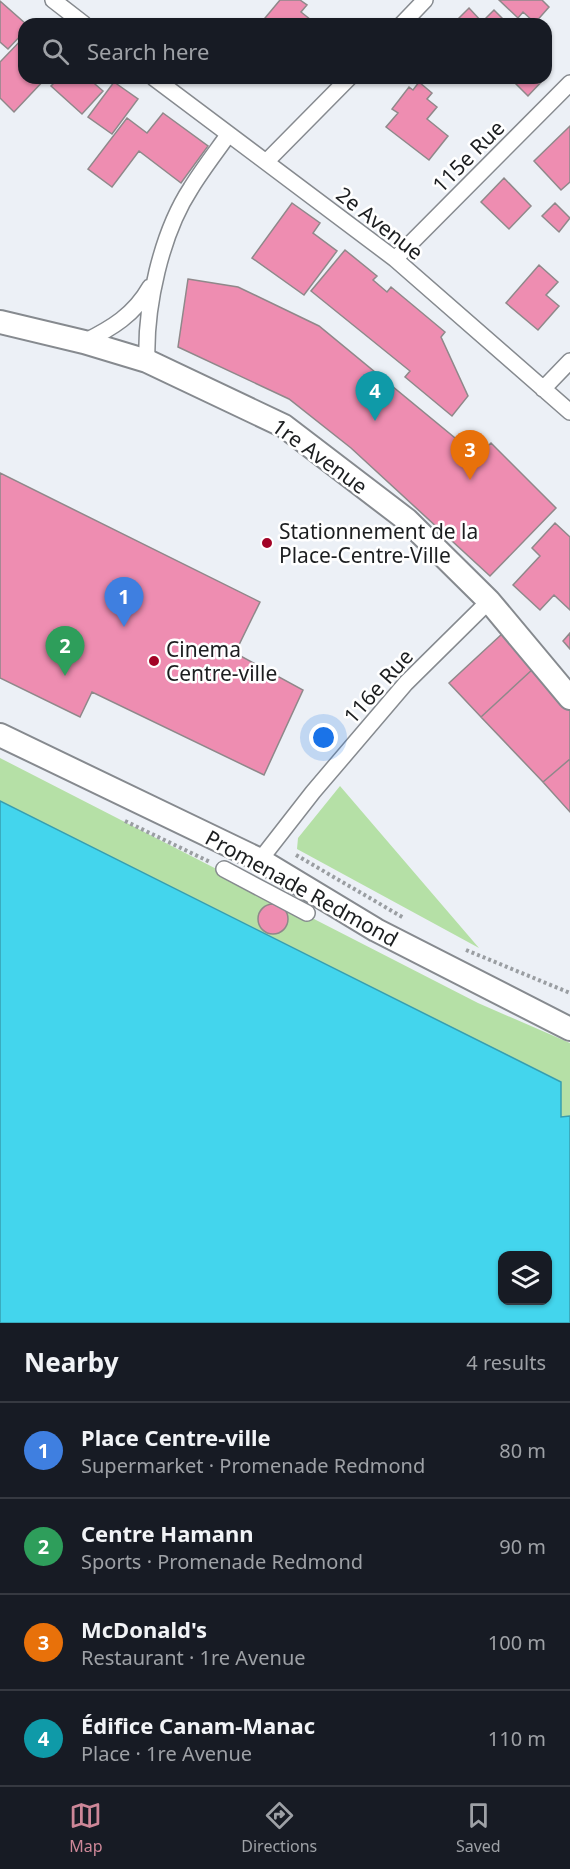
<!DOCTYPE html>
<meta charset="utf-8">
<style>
:root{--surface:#171b24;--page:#242831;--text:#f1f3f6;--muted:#9ea1a6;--line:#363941;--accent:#cd8798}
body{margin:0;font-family:"Noto Sans",sans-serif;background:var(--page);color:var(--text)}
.controls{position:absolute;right:18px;bottom:18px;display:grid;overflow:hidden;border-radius:12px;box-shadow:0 2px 4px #0004}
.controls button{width:54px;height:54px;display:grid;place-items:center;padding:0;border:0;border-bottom:2px solid var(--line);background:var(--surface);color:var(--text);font:30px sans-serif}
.you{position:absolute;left:324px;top:738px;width:21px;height:21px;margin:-15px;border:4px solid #fff;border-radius:50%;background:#1a73e8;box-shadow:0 0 0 9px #1a73e833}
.badge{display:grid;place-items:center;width:39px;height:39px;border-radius:50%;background:var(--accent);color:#fff;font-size:20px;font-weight:700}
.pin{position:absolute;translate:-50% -50px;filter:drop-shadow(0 2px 3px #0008)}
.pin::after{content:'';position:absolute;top:32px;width:21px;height:18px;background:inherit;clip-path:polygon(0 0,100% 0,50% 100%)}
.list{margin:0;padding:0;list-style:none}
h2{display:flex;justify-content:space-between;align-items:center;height:78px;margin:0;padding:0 24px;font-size:26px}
h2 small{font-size:20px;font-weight:400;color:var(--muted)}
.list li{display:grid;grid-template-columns:39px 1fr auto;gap:18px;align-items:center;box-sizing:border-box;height:96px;padding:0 24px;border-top:2px solid var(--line)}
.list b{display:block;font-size:22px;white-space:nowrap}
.list p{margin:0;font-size:20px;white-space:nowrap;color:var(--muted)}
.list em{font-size:20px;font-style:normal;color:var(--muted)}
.icon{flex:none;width:33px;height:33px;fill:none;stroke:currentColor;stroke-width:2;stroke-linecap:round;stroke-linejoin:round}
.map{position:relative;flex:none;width:570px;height:1323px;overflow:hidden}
.search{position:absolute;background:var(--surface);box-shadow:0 2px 4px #0004;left:18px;right:18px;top:18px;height:66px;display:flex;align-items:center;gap:15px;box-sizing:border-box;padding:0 21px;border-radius:18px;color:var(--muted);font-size:22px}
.sheet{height:462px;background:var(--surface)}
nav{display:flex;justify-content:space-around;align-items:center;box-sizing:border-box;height:84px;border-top:2px solid var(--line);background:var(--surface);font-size:16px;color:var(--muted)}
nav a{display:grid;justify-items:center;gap:3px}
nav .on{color:var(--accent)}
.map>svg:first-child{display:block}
.green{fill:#b5e0a6}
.water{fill:#43d5ed;stroke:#379eb0;stroke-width:1.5;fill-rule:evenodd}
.building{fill:#ee8db1;stroke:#8f888a;stroke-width:1.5}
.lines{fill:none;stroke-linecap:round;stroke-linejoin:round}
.street-casing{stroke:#868a8f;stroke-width:18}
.secondary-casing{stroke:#868a8f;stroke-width:26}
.path{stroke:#9a9ea2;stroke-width:4;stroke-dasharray:3 3;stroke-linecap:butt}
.street{stroke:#fff;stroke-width:15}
.secondary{stroke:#fff;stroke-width:22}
.poi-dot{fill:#a20326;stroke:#fff;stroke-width:2}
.labels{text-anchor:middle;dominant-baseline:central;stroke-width:5;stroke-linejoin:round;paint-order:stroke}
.street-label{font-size:21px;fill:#1c1e20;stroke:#fff}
.poi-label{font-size:21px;fill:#1c1e20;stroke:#fff;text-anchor:start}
</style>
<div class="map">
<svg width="570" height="1323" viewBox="0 0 570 1323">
<rect width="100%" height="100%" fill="#ecf0f6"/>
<!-- green -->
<path class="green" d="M0,758L478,1003L570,1043V1116L561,1117V1082L0,801Z
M340,786L479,948L297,849L298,838Z"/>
<!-- water -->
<path class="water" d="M0,801L561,1082V1117L570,1116V1323H0ZM502,1256H548V1300H502Z"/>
<!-- building -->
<path class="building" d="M280,0H300L307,5L301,12L316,24H260Z
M499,0H542L549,7L535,23L523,12L518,18Z
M0,1L26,24L24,32L8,49L0,42Z
M469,8L482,22L494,10L508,24H453Z
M24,37V78H46L14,112L0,98V62Z
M59,78H88L103,91L82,114L51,86Z
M510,78H545L528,96Z
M114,82L138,99L112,134L88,117Z
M419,82L432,93L427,99L437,107L427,119L448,136L429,160L386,127L398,113L392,109L409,87L413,90Z
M163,113L208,146L181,183L139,151L112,187L88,169L127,118L147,133Z
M570,126V182L561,190L534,161Z
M504,178L531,206L509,229L481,202Z
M292,203L320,223L313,233L337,251L304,295L252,258Z
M555,203L570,218L559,232L542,216Z
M345,250L377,276L373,280L387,292L391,287L445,332L441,337L468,396L452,416L405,377L410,371L311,291Z
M539,265L558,282L546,295L559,306L538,330L506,303Z
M188,279L238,287L319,326L477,456L491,443L556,508L490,576L351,448L289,399L178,347Z
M0,473L260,602L235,653L303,690L264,775L92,692L80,717L0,678Z
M555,523L570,537V610L554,595L540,610L513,585L540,556L532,548Z
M503,633L534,668L481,717L449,683Z
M570,633V649L563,641Z
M534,668L570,705V759L543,782L481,717Z
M570,759V812L543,782Z
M258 919a15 15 0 1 1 30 0a15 15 0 1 1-30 0Z"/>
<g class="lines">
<defs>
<path id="street" d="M53,0L84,24
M402,24L425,0
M154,78L395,259L570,412
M266,162L349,78
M395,259L570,83
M84,342C112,328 134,315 150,287
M147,361C145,307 161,234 191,188C202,170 216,152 228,135
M543,389L570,361
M260,860L313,792L406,683L489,601
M224,869L307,913"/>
<path id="secondary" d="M0,322L84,342L147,361L284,426L407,520L489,601L570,698
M0,735L260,860L376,930L570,1029"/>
</defs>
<!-- street casing -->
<use href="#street" class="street-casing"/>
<!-- secondary casing -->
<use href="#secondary" class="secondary-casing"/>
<!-- path -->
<path class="path" d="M125,821L210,862
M296,855L404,918
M466,950L570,993"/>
<!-- street -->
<use href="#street" class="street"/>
<!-- secondary -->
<use href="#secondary" class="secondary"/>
</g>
<!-- markers -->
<g class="poi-dot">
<circle cx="267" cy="543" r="6"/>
<circle cx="154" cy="661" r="6"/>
</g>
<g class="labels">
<!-- street labels -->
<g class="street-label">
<text transform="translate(468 156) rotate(-45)">115e Rue</text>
<text transform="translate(380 223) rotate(38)">2e Avenue</text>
<text transform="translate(320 456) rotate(36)">1re Avenue</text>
<text transform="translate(378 686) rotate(-48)">116e Rue</text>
<text transform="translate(302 888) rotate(29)">Promenade Redmond</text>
</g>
<!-- poi labels -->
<g class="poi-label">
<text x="279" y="531">Stationnement de la<tspan x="279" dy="24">Place-Centre-Ville</tspan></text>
<text x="166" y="649">Cinema<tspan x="166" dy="24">Centre-ville</tspan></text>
</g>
</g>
</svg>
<div class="controls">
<button><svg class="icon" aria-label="layers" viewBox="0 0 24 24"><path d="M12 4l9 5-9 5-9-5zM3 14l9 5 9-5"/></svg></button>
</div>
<div class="you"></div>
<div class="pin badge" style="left:124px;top:627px;background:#3f7fe0">1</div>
<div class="pin badge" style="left:65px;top:676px;background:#2e9e5b">2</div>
<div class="pin badge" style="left:470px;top:480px;background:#e8710a">3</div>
<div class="pin badge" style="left:375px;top:421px;background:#0f9aa8">4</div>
<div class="search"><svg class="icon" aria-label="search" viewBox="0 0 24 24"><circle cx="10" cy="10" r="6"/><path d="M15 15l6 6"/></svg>Search here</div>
</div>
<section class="sheet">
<h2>Nearby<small>4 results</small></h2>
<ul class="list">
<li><span class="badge" style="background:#3f7fe0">1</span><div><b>Place Centre-ville</b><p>Supermarket · Promenade Redmond</p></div><em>80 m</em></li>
<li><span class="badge" style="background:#2e9e5b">2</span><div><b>Centre Hamann</b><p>Sports · Promenade Redmond</p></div><em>90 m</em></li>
<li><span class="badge" style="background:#e8710a">3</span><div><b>McDonald's</b><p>Restaurant · 1re Avenue</p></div><em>100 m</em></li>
<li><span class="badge" style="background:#0f9aa8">4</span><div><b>Édifice Canam-Manac</b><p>Place · 1re Avenue</p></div><em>110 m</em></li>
</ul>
</section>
<nav>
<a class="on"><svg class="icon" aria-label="map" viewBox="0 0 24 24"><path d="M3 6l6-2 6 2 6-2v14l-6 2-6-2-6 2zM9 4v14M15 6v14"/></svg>Map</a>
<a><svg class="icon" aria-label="directions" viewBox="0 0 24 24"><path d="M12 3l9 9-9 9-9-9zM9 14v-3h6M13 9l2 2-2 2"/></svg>Directions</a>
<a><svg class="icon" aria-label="saved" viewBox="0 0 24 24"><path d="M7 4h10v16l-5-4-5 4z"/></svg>Saved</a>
</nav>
